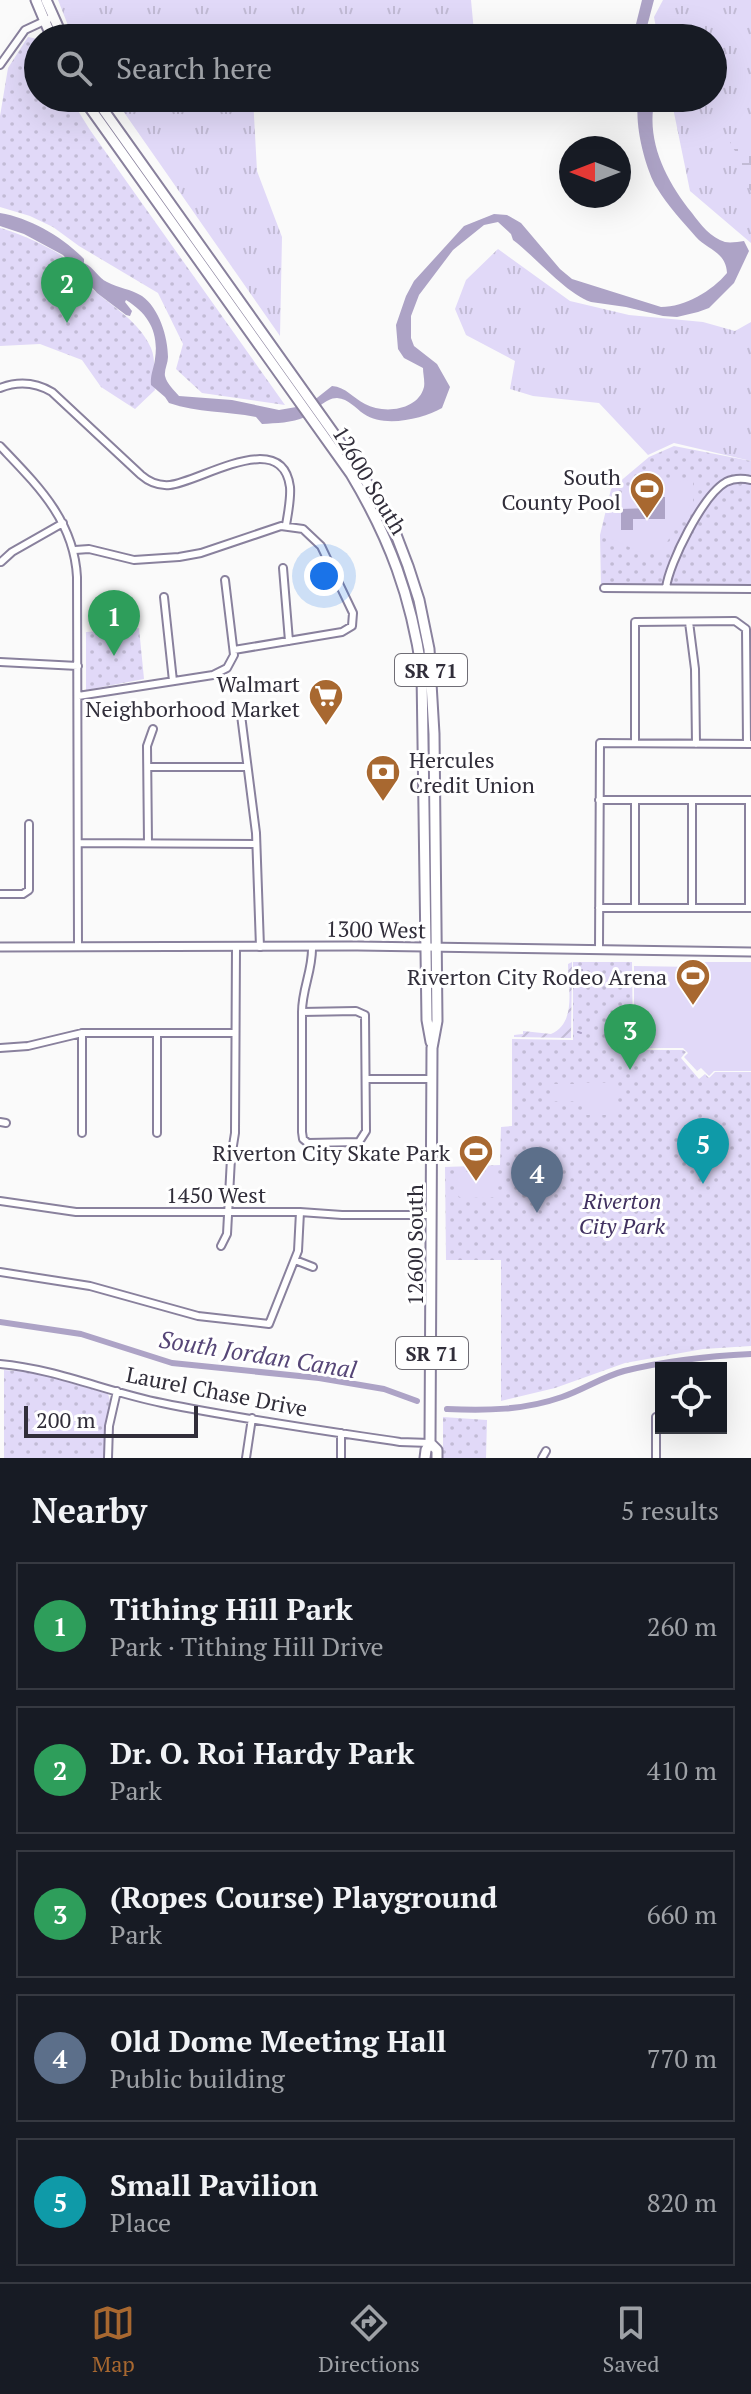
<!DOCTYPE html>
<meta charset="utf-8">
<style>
:root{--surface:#171b24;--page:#20242c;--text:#f1f3f6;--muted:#9ea1a6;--line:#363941;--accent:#a86830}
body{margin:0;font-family:"PT Serif",serif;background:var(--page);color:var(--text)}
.controls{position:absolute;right:24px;bottom:24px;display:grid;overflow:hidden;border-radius:0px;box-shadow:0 8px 32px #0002}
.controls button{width:72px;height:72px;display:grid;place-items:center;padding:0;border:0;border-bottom:2px solid var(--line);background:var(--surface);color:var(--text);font:40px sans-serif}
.compass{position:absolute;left:559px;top:136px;width:72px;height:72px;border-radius:50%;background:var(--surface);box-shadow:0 8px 32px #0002;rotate:270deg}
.scale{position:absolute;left:24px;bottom:20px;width:174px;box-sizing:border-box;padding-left:8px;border:4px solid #312e3a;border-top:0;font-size:22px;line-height:28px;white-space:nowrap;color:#312e3a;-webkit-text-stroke:6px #fff;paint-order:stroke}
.you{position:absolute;left:324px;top:576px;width:28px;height:28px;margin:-20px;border:6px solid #fff;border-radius:50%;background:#1a73e8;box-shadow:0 0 0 12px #1a73e833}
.badge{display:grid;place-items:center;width:52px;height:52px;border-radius:50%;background:var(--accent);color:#fff;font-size:26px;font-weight:700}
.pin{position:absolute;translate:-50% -66px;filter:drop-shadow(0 2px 4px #0008)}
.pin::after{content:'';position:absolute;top:42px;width:28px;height:24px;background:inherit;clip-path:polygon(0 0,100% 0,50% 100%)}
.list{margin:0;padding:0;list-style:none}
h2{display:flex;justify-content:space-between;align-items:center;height:104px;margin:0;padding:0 32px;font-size:34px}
h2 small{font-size:26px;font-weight:400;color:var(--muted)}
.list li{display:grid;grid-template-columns:52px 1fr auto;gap:24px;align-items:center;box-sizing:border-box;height:128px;margin:0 16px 16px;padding:0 16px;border:2px solid var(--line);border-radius:0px}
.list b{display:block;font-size:30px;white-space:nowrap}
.list p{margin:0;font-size:26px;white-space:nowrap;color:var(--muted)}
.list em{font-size:26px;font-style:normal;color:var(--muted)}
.icon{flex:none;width:44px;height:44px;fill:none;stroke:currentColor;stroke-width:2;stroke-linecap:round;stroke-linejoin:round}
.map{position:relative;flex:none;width:751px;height:1458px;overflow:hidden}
.search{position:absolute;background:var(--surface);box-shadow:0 8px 32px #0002;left:24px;right:24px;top:24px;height:88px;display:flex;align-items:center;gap:20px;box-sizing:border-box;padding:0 28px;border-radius:44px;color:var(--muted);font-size:30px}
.sheet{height:824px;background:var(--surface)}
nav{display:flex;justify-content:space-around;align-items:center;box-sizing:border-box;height:112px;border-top:2px solid var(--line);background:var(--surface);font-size:22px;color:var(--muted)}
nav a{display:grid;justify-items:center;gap:4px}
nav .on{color:var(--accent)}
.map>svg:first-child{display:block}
.grass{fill:url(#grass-tufts)}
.wetland{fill:url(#wetland-marsh)}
.park{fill:url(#park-dots)}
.garden{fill:url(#garden-furrows)}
.pitch{fill:#e1d9f8}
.water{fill:#ada3c6}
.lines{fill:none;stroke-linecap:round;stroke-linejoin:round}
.stream{stroke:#ada3c6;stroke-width:2}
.canal{stroke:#ada3c6;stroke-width:6}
.minor-casing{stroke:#89819d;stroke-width:10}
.tertiary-casing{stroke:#89819d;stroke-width:11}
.primary-casing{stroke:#89819d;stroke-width:13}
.minor{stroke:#fff;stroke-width:6}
.tertiary{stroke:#fff;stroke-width:7}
.primary{stroke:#fff;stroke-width:9}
.labels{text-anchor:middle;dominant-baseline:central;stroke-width:6;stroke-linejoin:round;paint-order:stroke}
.shield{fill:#fff;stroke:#6f6d75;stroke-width:2}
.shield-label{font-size:20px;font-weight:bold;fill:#312e3a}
.poi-label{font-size:22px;fill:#312e3a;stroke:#fff;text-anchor:end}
.street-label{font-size:22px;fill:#312e3a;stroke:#fff}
.park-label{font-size:22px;font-style:italic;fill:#413160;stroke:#fff}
.water-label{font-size:24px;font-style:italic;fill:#564677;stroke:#fff}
</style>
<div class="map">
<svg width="751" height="1458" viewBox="0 0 751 1458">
<defs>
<pattern id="grass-tufts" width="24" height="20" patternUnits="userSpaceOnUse" patternTransform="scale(2)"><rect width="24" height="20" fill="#e1d9f8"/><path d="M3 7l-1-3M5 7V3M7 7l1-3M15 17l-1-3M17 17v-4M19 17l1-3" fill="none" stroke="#c2bbd5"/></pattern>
<pattern id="wetland-marsh" width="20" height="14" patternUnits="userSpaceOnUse" patternTransform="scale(2)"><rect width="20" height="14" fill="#e1d9f8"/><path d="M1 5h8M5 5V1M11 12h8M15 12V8" fill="none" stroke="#c2bbd5"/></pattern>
<pattern id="park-dots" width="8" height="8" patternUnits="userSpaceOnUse" patternTransform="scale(2)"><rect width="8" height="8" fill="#e1d9f8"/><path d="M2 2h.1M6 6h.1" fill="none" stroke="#c2bbd5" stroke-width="1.8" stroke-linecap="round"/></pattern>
<pattern id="garden-furrows" width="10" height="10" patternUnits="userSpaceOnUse" patternTransform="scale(2)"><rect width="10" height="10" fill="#e1d9f8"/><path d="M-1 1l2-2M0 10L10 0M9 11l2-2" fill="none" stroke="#c2bbd5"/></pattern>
</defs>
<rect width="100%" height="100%" fill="#fafafa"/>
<!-- grass -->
<path class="grass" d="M58,0H471L474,32L467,38H73Z
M663,0H751V243L690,191L671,98H713V38H658L654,17Z
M114,98H253L257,171L282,237L280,336Z
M498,249L570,301L629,315L703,322L735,331L751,322V461L674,443L648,455L599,403L533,396L510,389L515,361L466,335L455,309L466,280Z"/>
<!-- wetland -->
<path class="wetland" d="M733,134L751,145V191C739,177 744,174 740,160C736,150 730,147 729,136Z"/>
<!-- park -->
<path class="park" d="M28,37L38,39V98H70L90,130L285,405L202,393L176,369L183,344L158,293L79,246L53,227L30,216L0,207V116L8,68Z
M0,228C16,232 48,246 62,256C70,262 75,272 82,280C105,303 138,318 151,348C157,363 152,375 155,390L135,409L101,387L82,360L40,344L0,346Z
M674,446L751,461V585H601L600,535L611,489L649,457Z
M139,628L144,679L86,690V632Z
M573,962H632L633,1050H683L686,1052L681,1058L699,1079L705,1074L709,1078L715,1072H751V1346L703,1349L625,1363L555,1388L501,1401V1260H446L445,1167L500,1165L501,1127L512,1126V1039L573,1040Z
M4,1370L37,1373L108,1394L110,1400L104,1431V1458H4Z
M443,1417L487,1420L486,1458H443Z"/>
<!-- garden -->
<path class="garden" d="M572,962L571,1038L514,1037V1035L523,1034V1031L551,1034C577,1023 568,987 568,964Z"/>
<!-- pitch -->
<path class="pitch" d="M693,480V504H690L679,527L677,526L662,550L644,554L610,538V498L640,492V487H659V483Z
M701,962H751V1071H714L709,1076L701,1068L697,1071L684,1057L688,1053L683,1048H634V966L696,967Z
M586,1083H618V1115H586Z
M550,1084H582V1101H550Z
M478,1170L496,1173V1197L461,1198L456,1194L457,1173Z"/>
<!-- water -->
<path class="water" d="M642,0H654L644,38H626L630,29L635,28Z
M639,98H655C645,140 666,181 692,213C700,224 711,238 725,242C730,243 738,242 744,241L749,251L734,283L709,308L698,312L677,317L663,316L626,307L591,302C564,292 537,258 513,240L511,234L498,222L484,225L453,250L419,295L411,316V338L414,346L437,364L450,387L442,408C423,419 384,428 364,414C355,408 349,399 337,398C325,398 316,411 305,417C292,423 276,423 262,424L256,417C226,411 198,413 169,403L165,397L151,385C150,375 154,368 155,359C159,333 149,314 126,300L125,302L132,311L130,316L126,315L97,293L63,255L24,234L0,226V213C30,218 63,237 84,259V263C95,268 98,278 107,282C118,288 131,289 142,296C159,308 168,337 168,357C168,363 164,370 165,376C167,384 174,390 179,396L232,400L279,410L308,405L332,386C346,387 353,398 365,404C383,414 418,411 424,387C425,381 423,374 423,368L404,358L398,349L396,325L406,296L414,281L464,226L494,214L507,215L521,223L560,269L572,279L661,307C685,307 712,291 727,273C726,252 708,250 696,237C683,222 668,206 657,188C645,169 633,120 639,98Z
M652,497H665V519H633V530H621V509L651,508Z"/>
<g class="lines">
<!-- stream -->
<path class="stream" d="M580,970H582
M578,1032L581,1033"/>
<!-- canal -->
<path class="canal" d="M0,1322L81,1334L172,1363L319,1378L384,1389L417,1401
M447,1409C486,1411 525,1410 562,1397C583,1390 602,1377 624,1371C665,1361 709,1356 751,1354"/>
<defs>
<path id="minor" d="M0,65L25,30L53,17
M0,388C18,381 35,382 52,392L141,475C149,482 159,486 170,485C200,482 282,427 290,487C291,499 288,513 286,525
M0,446C37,485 74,520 77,577L78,947
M75,550L89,549L134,560L179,557L201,553L281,526L303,529L321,546L353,613L352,626L342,632L234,650
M1,562L12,552L63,523
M283,568L289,641
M604,588L751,589
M666,588C669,563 703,495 726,482C734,478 742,478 751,480
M164,597L173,681
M689,622L695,669L696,744
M0,662L78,666
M78,696L213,675L227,668L234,655L225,580
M241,715L256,833L260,947
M635,743V622L735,621L746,629L747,744
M148,767H247
M599,800H751
M78,843L256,844
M148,843L147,746L153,729
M0,894H23L29,890V824
M599,908H751
M635,908V800
M692,908V800
M749,908V800
M599,949L600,743L751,744
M302,1012L356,1011L365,1015L366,1131L359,1142L308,1143L303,1139L302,1132V1012C302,988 313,970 312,946
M82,1033V1133
M0,1048L28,1046L82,1033H235
M366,1079H432
M0,1122L6,1123
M157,1133V1033
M0,1201L76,1212H300L342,1215H432
M221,1246L227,1234L231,1158L235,1133L236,947
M295,1260L313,1267
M0,1272L90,1286L198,1316L269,1324L298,1251L300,1212
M0,1364C56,1369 107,1392 162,1403C240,1419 320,1430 400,1442L430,1443
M656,1417V1458
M108,1458L109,1426L117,1391
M246,1458L252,1418
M341,1458V1433
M542,1458L546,1451"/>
<path id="tertiary" d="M0,947L357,946L751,952"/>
<path id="primary" d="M36,0L52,38
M46,0L63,38
M83,98L351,474C390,539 411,596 422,672L427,1020L431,1042
M95,98L359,469L395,532L408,566L419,600L429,649L434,734L437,1021L432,1048L430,1443L426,1450L425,1458
M430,1443L437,1450V1458"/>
</defs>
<!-- minor casing -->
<use href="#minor" class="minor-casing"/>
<!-- tertiary casing -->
<use href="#tertiary" class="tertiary-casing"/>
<!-- primary casing -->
<use href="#primary" class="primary-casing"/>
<!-- minor -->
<use href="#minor" class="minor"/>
<!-- tertiary -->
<use href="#tertiary" class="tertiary"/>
<!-- primary -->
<use href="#primary" class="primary"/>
</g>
<!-- icons -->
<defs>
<symbol id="stadium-pin" viewBox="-11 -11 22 30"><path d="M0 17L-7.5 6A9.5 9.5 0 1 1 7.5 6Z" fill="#a86830" stroke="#fff"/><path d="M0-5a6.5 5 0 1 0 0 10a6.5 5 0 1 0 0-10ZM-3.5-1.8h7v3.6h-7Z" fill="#fff"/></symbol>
<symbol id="supermarket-pin" viewBox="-11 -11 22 30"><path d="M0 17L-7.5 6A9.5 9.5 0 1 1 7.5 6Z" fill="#a86830" stroke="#fff"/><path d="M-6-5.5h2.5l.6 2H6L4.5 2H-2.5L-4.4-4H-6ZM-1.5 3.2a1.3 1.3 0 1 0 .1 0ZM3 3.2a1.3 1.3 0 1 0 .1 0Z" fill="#fff"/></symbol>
<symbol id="bank-pin" viewBox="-11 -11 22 30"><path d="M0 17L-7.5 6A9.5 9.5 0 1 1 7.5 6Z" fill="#a86830" stroke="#fff"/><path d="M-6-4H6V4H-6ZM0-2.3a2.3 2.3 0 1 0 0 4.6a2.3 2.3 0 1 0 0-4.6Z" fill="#fff"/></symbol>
</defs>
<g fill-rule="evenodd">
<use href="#stadium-pin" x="627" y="469" width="40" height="54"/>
<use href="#supermarket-pin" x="306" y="676" width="40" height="54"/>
<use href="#bank-pin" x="363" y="752" width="40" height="54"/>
<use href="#stadium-pin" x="673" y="956" width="40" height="54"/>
<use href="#stadium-pin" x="456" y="1132" width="40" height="54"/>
</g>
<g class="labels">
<!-- shield labels -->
<g class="shield">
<rect x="395" y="654" width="72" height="32" rx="6"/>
<rect x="396" y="1337" width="72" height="32" rx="6"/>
</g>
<g class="shield-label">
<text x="431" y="670">SR 71</text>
<text x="432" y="1353">SR 71</text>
</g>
<!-- poi labels -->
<g class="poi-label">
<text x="621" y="476">South<tspan x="621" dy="25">County Pool</tspan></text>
<text x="300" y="683">Walmart<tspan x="300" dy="25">Neighborhood Market</tspan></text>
<text x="409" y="759" text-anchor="start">Hercules<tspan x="409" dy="25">Credit Union</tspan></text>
<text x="667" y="976">Riverton City Rodeo Arena</text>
<text x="450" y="1152">Riverton City Skate Park</text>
</g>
<!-- street labels -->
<g class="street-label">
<text transform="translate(370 480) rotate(59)">12600 South</text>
<text transform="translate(376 929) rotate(1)">1300 West</text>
<text x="216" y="1194">1450 West</text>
<text transform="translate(414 1245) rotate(-90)">12600 South</text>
<text transform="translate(217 1391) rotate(11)">Laurel Chase Drive</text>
</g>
<!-- park labels -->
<g class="park-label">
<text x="622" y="1200">Riverton<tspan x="622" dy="25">City Park</tspan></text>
</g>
<!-- water labels -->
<g class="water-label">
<text transform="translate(258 1354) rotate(9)">South Jordan Canal</text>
</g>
</g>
</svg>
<div class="controls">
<button><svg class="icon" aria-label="locate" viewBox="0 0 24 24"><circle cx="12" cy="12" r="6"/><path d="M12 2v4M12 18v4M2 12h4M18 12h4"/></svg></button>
</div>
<svg class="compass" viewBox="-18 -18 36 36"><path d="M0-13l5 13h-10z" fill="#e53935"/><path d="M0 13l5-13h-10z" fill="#9ea1a6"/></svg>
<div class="scale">200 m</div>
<div class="you"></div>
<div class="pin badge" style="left:114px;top:656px;background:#2e9e5b">1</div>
<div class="pin badge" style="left:67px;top:323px;background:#2e9e5b">2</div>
<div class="pin badge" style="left:630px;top:1070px;background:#2e9e5b">3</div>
<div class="pin badge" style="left:537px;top:1213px;background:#5c6f8a">4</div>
<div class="pin badge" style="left:703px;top:1184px;background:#0f9aa8">5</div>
<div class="search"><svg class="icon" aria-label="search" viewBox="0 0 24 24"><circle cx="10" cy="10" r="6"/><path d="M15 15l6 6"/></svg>Search here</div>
</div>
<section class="sheet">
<h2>Nearby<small>5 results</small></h2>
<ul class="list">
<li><span class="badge" style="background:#2e9e5b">1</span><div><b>Tithing Hill Park</b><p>Park · Tithing Hill Drive</p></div><em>260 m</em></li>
<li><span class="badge" style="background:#2e9e5b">2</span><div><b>Dr. O. Roi Hardy Park</b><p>Park</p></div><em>410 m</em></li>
<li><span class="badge" style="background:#2e9e5b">3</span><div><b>(Ropes Course) Playground</b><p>Park</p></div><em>660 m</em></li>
<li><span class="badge" style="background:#5c6f8a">4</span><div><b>Old Dome Meeting Hall</b><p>Public building</p></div><em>770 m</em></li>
<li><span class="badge" style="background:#0f9aa8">5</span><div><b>Small Pavilion</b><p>Place</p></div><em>820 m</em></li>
</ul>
</section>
<nav>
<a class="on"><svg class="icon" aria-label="map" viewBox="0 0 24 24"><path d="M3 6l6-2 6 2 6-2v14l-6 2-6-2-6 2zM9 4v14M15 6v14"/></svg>Map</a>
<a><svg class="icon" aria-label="directions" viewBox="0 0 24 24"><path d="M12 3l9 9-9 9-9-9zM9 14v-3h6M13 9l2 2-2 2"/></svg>Directions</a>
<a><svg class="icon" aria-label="saved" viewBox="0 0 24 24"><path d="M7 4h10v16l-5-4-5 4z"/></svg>Saved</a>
</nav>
